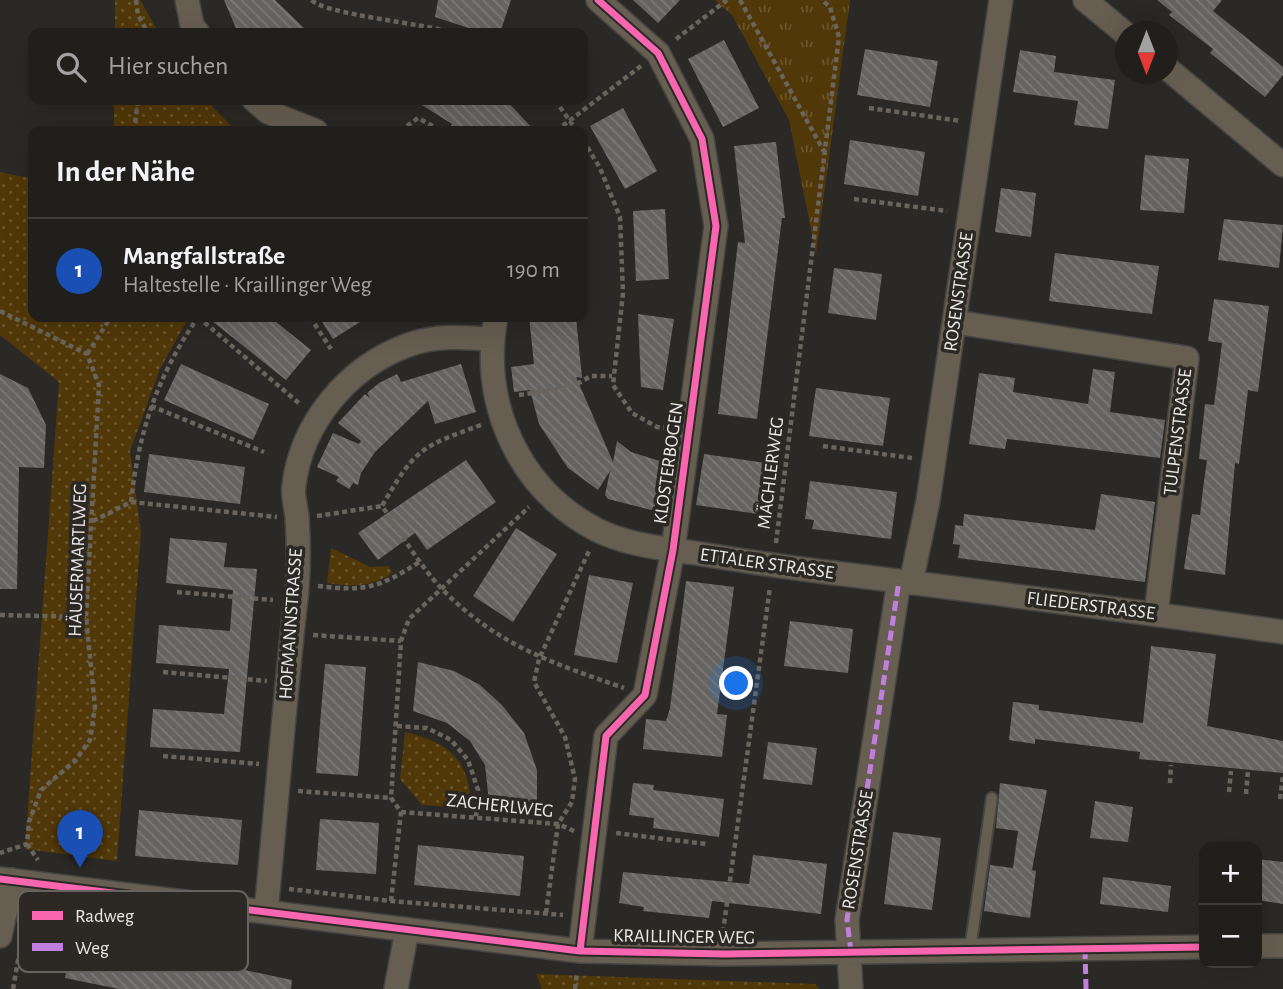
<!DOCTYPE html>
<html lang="de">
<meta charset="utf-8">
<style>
:root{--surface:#201f1c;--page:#2d2c29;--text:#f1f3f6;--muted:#a2a2a3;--line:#3d3d3b;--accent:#1a73e8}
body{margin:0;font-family:"Alegreya Sans",sans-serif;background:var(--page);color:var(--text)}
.controls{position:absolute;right:21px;bottom:21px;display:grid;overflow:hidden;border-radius:14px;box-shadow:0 7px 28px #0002}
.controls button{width:63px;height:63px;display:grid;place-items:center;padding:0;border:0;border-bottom:2px solid var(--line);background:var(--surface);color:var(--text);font:35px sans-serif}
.compass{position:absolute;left:1115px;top:21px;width:63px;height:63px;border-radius:50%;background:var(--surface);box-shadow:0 7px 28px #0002;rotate:180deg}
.you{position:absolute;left:737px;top:684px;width:24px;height:24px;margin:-18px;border:5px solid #fff;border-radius:50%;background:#1a73e8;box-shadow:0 0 0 10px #1a73e833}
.badge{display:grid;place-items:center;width:46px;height:46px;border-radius:50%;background:var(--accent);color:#fff;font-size:23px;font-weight:700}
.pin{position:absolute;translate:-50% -58px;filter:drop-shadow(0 2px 4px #0008)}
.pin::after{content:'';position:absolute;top:37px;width:24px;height:21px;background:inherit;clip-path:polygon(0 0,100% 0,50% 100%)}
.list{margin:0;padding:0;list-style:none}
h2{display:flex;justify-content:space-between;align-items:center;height:91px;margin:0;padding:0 28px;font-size:30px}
h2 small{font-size:23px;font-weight:400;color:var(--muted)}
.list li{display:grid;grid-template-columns:46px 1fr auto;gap:21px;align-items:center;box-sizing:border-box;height:105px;padding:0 28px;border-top:2px solid var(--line)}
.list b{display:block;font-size:26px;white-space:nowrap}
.list p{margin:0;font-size:23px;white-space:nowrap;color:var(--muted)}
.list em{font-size:23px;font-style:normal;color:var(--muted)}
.icon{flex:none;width:38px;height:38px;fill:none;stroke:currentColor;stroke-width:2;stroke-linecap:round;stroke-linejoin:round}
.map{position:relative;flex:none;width:1283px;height:989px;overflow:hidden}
.search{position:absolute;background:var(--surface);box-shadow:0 7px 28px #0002;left:28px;top:28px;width:560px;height:77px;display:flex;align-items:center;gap:18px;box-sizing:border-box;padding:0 24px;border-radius:14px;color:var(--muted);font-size:26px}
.panel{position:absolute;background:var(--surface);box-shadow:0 7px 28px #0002;left:28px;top:126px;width:560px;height:196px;border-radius:14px}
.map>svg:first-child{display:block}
.grass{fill:url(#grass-tufts)}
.park{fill:url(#park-dots)}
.building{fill:url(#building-back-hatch)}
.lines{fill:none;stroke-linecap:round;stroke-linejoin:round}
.lane-casing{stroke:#454442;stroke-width:14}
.street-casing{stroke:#454442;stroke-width:26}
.path{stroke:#69645c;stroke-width:4.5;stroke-dasharray:5 3.5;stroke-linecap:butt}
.lane{stroke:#665e51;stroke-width:10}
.street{stroke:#665e51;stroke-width:23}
.quiet{stroke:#c07fdc;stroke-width:5;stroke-dasharray:10 5;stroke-linecap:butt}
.cycleway-casing{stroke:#2c2925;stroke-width:11}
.cycleway{stroke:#f766af;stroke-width:7}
.labels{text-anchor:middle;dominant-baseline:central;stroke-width:7;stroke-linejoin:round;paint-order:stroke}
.street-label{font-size:19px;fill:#ebe9e6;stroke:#2c2925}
.key{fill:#2c2925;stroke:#65635f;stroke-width:2}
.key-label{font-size:19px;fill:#ebe9e6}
</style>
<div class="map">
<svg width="1283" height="989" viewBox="0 0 1283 989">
<defs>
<pattern id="grass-tufts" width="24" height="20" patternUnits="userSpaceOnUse" patternTransform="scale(1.75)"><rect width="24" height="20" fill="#513808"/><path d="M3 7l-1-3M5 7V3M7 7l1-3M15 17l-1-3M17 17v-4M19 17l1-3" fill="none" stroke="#6a552c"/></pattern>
<pattern id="park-dots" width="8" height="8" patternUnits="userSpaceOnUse" patternTransform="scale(1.75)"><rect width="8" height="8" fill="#513808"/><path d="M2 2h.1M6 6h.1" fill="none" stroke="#6a552c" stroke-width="1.8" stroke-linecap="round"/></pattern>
<pattern id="building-back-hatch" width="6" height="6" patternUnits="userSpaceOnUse" patternTransform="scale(1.75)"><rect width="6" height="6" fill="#656461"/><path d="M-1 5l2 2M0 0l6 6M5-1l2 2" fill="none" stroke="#7b7a78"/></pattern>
</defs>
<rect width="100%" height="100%" fill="#2b2926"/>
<!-- grass -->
<path class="grass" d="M715,0H850L816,254L789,120L732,15Z"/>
<!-- park -->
<path class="park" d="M115,0H140L159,33H115Z
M114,100H206L236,131H114Z
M0,172L33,179V317H189L160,369L130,451L141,532L117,861L25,849L59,382L0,335Z
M331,548L370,567L388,566L393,573C370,587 353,587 327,583Z
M405,732C450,743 470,760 471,808L422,805L400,779Z
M536,974L815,984L819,989H542Z"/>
<!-- building -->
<path class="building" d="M224,0H275L309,33H238Z
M438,0H511L500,33H484L435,17Z
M633,0H680L658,23Z
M1157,0H1222L1213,11L1283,67V75L1265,97L1210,53L1213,49L1169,15L1172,12Z
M724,40L759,108L723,127L688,59Z
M865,49L938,61L930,107L857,95Z
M1020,50L1056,56L1054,72L1115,80L1108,129L1074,125L1078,101L1013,92Z
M414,100H506L535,131H448L452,124Z
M623,108L657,171L625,189L590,126Z
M850,140L925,152L918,196L844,184Z
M776,142L785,218H782L757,419L718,414L738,242L745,243L734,146Z
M1145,155L1189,159L1184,213L1140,210Z
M1001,188L1036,193L1031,237L995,232Z
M665,209L669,279L636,281L633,211Z
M1224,219L1283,225L1279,268L1218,260Z
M1055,253L1159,266L1152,314L1049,301Z
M834,268L882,274L876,320L828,313Z
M1214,299L1269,306L1258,392L1248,390L1239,464L1235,463L1225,575L1184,569L1192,514L1200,515L1203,489L1207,460L1199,459L1205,404L1214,405L1222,343L1208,341Z
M638,314L674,319L663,390L641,387Z
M207,317H270L311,350L286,380Z
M319,317H368L333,339Z
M529,317H576L582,378L576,377L613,462L617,441L631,452L663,462L655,511L608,499L605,495L610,471L598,490L568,468L539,424L530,390L514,392L511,367L534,364Z
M181,364L269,404L253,440L164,400Z
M461,364L476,412L435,424L428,401L375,452L361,473L358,485L353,483L349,489L336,481L339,477L317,467L333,433L359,444L361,441L338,423L365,394L370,398L367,393L379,383L397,374L401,382Z
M1093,369L1115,372L1110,412L1165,420L1160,458L1007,439L1005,449L969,444L979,373L1015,378L1013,392L1088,404Z
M0,374L28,388L46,425L44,468L19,467L17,589H0Z
M816,388L890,398L883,446L809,436Z
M149,454L245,467L240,504L144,492Z
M704,454L766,463L758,514L696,505Z
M466,460L496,502L427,550L415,533L378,560L358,533Z
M810,481L897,492L891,539L812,529L814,520L805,519Z
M1101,494L1155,502L1145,582L958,558L960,545L953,544L955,525L963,526L964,514L1095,530Z
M516,528L557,554L513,622L473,596Z
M170,538L227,543L224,567L257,569L240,752L150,747L153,709L224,714L229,669L156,663L159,625L230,631L233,590L166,583Z
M589,575L633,583L617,663L574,655Z
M686,581L734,587L717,714L727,715L722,757L643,749L646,719L666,721L670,708Z
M790,621L853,629L848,673L784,666Z
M1151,646L1216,654L1207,726L1283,741V773L1139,759L1140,752L1035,739V744L1009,740L1013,702L1039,705V710L1143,723Z
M418,662L454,671L480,685L502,705L524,733L537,770V807L489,802L485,765L470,741L447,723L413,711Z
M325,664L366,667L358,776L316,773Z
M768,742L817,748L812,785L763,779Z
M633,783L654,785L653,790L724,799L719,837L653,828L654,818L629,815Z
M1000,783L1047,790L1032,870L1036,871L1030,918L984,911L990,865L1013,868L1018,831L996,828Z
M1095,801L1133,807L1128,842L1090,838Z
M139,810L242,820L238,865L135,856Z
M320,819L379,823L376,874L316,870Z
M893,832L941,838L932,910L884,904Z
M418,845L524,856L520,896L414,885Z
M753,855L827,864L821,914L712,901L709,918L643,911L644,907L619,903L623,872L749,884Z
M1257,859L1283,862V904L1257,900Z
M1103,877L1171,886L1168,912L1100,904Z
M138,925L161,930L155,957L215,968L221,937L249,942L244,970L292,980L291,989H119L65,978L73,939L133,951Z"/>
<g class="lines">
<defs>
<path id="lane" d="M970,950L992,798"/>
<path id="street" d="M187,0L192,25L198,33
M1085,0L1126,34
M1168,69L1283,165
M254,100L268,112L316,131
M496,317C480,403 518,489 597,530C627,545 662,548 695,553C738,560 782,567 826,572C978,591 1131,610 1283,632
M955,322L1187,358L1156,614
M911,583L928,501L1001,0
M0,879L580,951L724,954L1204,947
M266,912C276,810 284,708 295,607C299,577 299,546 297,517C296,506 292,496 294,485C302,422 348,367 408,345C435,335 464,337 492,339
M0,936L12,880
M1257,946H1283
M580,951L606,736L645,695L673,550L716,226L702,139L658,53L598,0
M396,989L407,930
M851,989L847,920L899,581"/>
</defs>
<!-- lane casing -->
<use href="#lane" class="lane-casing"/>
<!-- street casing -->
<use href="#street" class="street-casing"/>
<!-- path -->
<path class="path" d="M136,0L138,15L148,33
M312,0C322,14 428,24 454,33
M740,0L826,155
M676,39L727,0
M555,100L577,131
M869,108L961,121
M134,131L138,100
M400,131L418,118L442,131
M556,131L641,66
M583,140L600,168L620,217L623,293L613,385L632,413L657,427L668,428
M854,199L947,211
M0,311L87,354L99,385L86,617L95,707L90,740L75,761L41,790L29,822L27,844L0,853
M198,317L301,405
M310,317L331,349
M87,354L111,317
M519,395L572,387L591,376H612
M151,406L264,452
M481,425C420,447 415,449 382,506C401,533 419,565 442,589C497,645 552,663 624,688
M823,446L912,458
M131,502C139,430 157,377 198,317
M317,516L382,506
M93,521L131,502L277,517
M776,543L839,37L830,7L822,0
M318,586C367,592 380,587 421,561
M177,592L273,600
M0,615L86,617
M313,635L401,641
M163,672L267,681
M397,726L427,728L451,740L468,760L478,790L476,817
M163,756L259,764
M1170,783L1171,765
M298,791L391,798
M1229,792L1231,771
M1246,794L1248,771
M1280,799L1283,775
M401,812L558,824L574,831
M616,833L706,844
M27,844L38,860
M289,889L391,901L563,915
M391,901L401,812L391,798L401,641L409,619L529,507
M546,913L558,824L572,802L575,779L565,737L534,682L539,659L589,551
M723,932L770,587
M13,989L20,949
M575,989L577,973"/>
<!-- lane -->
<use href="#lane" class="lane"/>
<!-- street -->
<use href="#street" class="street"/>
<!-- quiet -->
<path class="quiet" d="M1085,949L1086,989
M851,952L847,920L899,581"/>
<defs>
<path id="cycleway" d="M0,879L580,951L724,954L1204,947
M580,951L606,736L645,695L673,550L716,226L702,139L658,53L598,0"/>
</defs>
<!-- cycleway casing -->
<use href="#cycleway" class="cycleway-casing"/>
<!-- cycleway -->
<use href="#cycleway" class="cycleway"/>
</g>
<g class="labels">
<!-- street labels -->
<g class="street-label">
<text transform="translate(959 292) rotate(-82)">ROSENSTRASSE</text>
<text transform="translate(1178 432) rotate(-83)">TULPENSTRASSE</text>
<text transform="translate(669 463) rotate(-82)">KLOSTERBOGEN</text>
<text transform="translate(771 473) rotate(-83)">MÄCHLERWEG</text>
<text transform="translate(78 560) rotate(-88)">HÄUSERMARTLWEG</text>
<text transform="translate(767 564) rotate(8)">ETTALER STRASSE</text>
<text transform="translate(1091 606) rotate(7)">FLIEDERSTRASSE</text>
<text transform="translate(291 624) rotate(-86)">HOFMANNSTRASSE</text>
<text transform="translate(500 806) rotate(6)">ZACHERLWEG</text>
<text transform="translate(858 850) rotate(-81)">ROSENSTRASSE</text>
<text transform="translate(684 937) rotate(1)">KRAILLINGER WEG</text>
</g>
</g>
<!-- legend -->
<rect x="18" y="891" width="230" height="81" rx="10" class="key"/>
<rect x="32" y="911" width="31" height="9" fill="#f766af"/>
<rect x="32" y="943" width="31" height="8" fill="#c07fdc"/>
<g class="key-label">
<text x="75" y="922">Radweg</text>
<text x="75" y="954">Weg</text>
</g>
</svg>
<div class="controls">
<button>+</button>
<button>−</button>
</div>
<svg class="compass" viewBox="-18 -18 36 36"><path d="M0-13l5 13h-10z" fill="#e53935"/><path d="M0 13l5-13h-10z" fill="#a2a2a3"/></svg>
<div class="you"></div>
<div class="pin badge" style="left:80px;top:868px;background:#1a4fb4">1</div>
<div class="search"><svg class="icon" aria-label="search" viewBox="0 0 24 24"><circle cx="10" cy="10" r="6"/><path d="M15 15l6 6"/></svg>Hier suchen</div>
<section class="panel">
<h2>In der Nähe<small></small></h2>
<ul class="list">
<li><span class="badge" style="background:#1a4fb4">1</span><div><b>Mangfallstraße</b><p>Haltestelle · Kraillinger Weg</p></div><em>190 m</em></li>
</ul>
</section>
</div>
